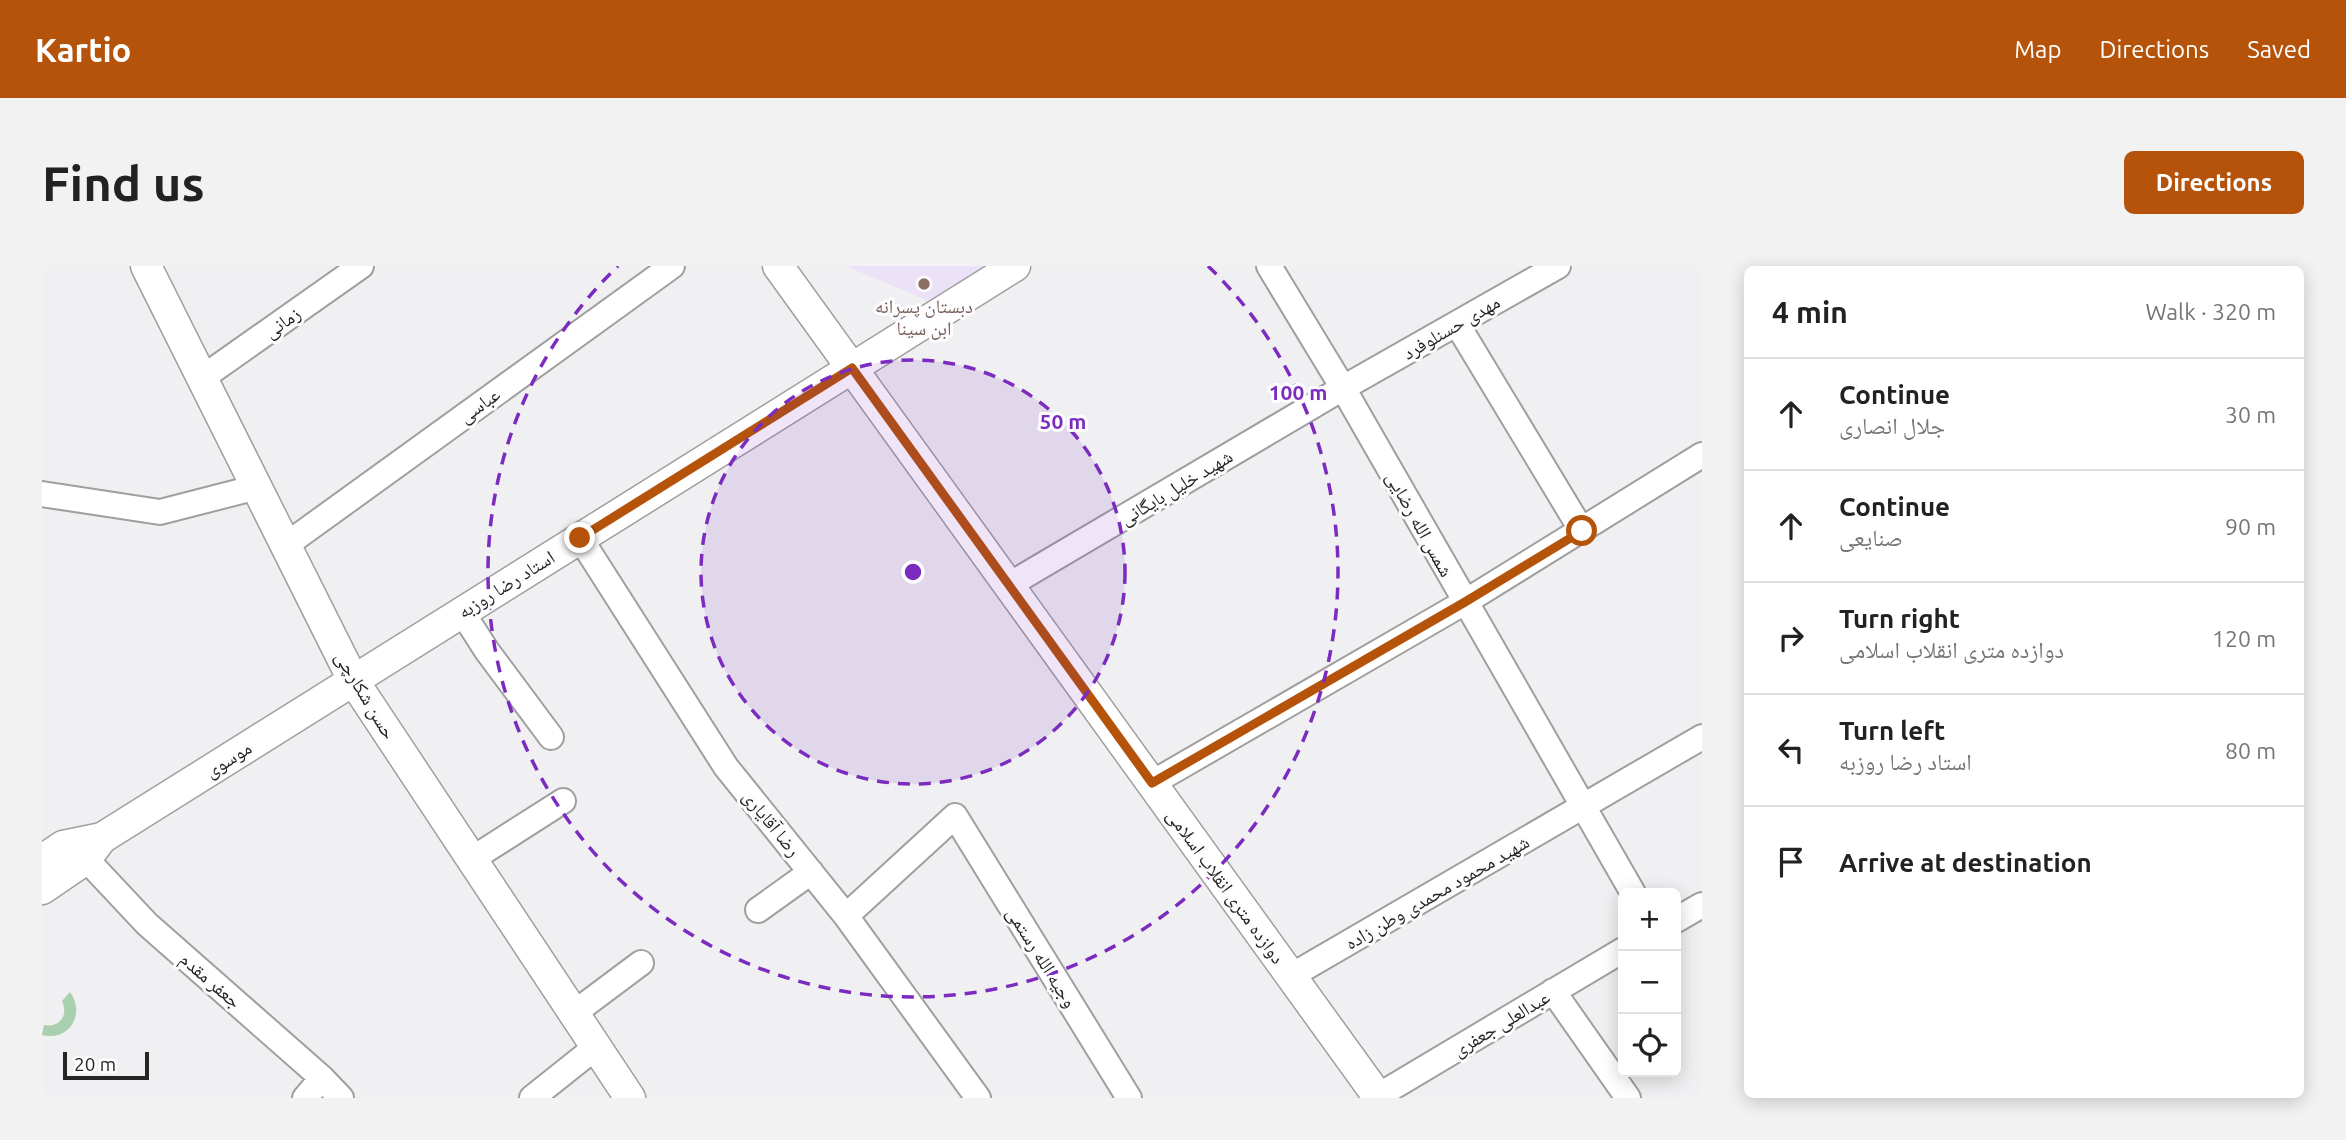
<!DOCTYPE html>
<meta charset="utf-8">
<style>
:root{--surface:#fff;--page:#f2f2f2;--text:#222;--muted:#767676;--line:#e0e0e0;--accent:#b45309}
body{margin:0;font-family:Ubuntu,"Noto Naskh Arabic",sans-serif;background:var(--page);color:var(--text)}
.controls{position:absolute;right:21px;bottom:21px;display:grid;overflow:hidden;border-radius:10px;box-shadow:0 4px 18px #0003}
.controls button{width:63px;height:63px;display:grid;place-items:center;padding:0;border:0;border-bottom:2px solid var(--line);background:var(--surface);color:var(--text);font:35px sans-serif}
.scale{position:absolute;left:21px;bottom:18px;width:86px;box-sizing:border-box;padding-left:7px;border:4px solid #252526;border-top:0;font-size:19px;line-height:24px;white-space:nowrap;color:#252526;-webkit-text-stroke:5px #fdfdff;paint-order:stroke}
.stop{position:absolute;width:21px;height:21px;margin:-16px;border:5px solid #b45309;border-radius:50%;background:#fff}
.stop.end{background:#b45309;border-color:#fff;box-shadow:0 2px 7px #0008}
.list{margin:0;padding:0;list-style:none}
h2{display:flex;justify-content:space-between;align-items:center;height:91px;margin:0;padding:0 28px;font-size:30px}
h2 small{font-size:23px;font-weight:400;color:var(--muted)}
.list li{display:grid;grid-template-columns:46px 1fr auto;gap:21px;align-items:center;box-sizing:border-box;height:112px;padding:0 28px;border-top:2px solid var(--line)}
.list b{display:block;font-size:26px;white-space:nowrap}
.list p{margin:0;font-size:23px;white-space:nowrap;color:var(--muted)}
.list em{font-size:23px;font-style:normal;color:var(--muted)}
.icon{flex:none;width:38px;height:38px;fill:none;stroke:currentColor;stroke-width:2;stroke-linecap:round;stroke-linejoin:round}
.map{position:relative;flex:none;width:1660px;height:832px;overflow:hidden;border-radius:10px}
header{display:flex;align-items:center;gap:42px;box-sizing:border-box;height:98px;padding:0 35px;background:var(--accent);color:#fff}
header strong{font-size:33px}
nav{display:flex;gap:38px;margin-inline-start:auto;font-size:24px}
.intro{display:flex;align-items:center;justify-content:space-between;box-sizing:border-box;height:168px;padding:0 42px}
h1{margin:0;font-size:49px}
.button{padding:18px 32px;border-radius:10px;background:var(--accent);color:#fff;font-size:24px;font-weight:700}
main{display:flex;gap:42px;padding:0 42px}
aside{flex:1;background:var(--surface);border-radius:10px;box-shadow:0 4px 18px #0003}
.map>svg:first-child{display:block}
.education{fill:#ece2f7}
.green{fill:#a8cfae}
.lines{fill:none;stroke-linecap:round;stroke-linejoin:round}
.minor-casing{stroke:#9f9fa0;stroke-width:28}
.tertiary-casing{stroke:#9f9fa0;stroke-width:33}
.minor{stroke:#fff;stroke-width:24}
.tertiary{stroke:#fff;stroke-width:30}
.route{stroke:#b45309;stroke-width:9}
.ring{fill:none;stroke:#7b2cbf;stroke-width:3.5;stroke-dasharray:12 9}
.education-dot{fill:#8d6e63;stroke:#fdfdff;stroke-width:2.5}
.labels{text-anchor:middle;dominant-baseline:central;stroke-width:6;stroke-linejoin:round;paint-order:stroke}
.education-label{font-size:19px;fill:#785e54;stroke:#fdfdff}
.street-label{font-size:19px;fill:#252526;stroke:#fdfdff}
.centre{fill:#7b2cbf;stroke:#fdfdff;stroke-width:3.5}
.ring-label{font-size:21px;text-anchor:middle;font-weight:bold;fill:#7b2cbf;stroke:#fdfdff;stroke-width:6;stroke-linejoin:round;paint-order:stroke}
</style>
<header>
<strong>Kartio</strong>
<nav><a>Map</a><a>Directions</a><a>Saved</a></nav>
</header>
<div class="intro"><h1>Find us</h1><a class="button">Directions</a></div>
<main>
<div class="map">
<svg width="1660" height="832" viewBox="0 0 1660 832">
<rect width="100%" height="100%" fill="#f0f0f2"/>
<!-- education -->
<path class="education" d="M803,0H946L890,36Z"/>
<!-- green -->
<path class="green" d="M28,726C44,748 27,776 0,769L2,759C17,762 27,750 20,735Z"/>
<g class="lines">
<defs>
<path id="minor" d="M1227,0L1301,122L1591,627
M1415,58L1540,265
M160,112L319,0
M0,228L118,246L215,221
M538,272L684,501L804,650L936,832
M244,279L630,0
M967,319L1301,122L1516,0
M420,346L445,385L509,471
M1110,517L1423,336L1660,189
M44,593L105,658L280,812L299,832
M430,593L521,535
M716,644L769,606
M804,650L913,550L1087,832
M1634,654L1660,639
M1249,710L1660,471
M1511,725L1586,832
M532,747L599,697
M1336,830L1581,684
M263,832L280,812
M490,832L554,781"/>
<path id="tertiary" d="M104,0L311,414L588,832
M736,0L1337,832
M0,594L21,580L60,572L973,0
M0,623L44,593L60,572"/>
</defs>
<!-- minor casing -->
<use href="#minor" class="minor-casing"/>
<!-- tertiary casing -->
<use href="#tertiary" class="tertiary-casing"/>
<!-- minor -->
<use href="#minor" class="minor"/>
<!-- tertiary -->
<use href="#tertiary" class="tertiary"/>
</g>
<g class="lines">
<!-- route -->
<path class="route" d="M538,272L810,102L1110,517L1423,336L1540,265"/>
</g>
<!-- distance rings -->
<circle cx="871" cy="306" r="212" fill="#7b2cbf" fill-opacity=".12"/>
<g class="ring">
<circle cx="871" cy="306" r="212"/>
<path d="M1166 0A425 425 0 1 1 576 0"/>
</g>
<!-- markers -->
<circle class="education-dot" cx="882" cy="18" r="7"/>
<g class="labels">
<!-- education labels -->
<g class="education-label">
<text x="882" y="40">دبستان پسرانه<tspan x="882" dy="22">ابن سینا</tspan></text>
</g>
<!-- street labels -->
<g class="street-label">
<text transform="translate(240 56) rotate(-35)">زمانی</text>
<text transform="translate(1409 61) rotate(-30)">مهدی حسنلوفرد</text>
<text transform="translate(437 139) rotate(-36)">عباسی</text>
<text transform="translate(1134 221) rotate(-31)">شهید خلیل بایگانی</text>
<text transform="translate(1378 258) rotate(61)">شمس الله رضایی</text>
<text transform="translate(464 318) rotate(-32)">استاد رضا روزبه</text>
<text transform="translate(324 429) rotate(59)">حسن شکارچی</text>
<text transform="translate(186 493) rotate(-32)">موسوی</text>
<text transform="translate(730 557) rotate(51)">رضا آقایاری</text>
<text transform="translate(1184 620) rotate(54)">دوازده متری انقلاب اسلامی</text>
<text transform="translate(1395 626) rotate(-30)">شهید محمود محمدی وطن زاده</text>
<text transform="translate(1000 691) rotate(58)">وجیه الله رستمی</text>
<text transform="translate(169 714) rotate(41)">جعفر مقدم</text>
<text transform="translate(1459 757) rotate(-31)">عبدالعلی جعفری</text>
</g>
</g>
<circle cx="871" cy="306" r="10" class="centre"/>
<g class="ring-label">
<text x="1256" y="134">100 m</text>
<text x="1021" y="163">50 m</text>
</g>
</svg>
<div class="controls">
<button>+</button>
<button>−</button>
<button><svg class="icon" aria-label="locate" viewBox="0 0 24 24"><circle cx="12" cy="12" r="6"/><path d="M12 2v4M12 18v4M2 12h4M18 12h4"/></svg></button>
</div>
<div class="scale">20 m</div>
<div class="stop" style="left:1540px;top:265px"></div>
<div class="stop end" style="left:538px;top:272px"></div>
</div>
<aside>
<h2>4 min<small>Walk · 320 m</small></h2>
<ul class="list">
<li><svg class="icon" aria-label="ahead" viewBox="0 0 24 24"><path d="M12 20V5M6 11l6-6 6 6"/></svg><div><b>Continue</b><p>جلال انصاری</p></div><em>30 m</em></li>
<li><svg class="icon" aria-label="ahead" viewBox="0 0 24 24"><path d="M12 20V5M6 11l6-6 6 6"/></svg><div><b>Continue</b><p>صنایعی</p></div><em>90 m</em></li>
<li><svg class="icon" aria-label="right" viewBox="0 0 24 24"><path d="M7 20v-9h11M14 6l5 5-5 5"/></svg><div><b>Turn right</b><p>دوازده متری انقلاب اسلامی</p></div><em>120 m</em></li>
<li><svg class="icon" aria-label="left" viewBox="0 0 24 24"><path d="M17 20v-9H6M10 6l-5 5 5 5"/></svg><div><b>Turn left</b><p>استاد رضا روزبه</p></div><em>80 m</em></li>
<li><svg class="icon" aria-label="arrive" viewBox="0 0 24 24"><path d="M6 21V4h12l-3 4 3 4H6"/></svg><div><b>Arrive at destination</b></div></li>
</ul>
</aside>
</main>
